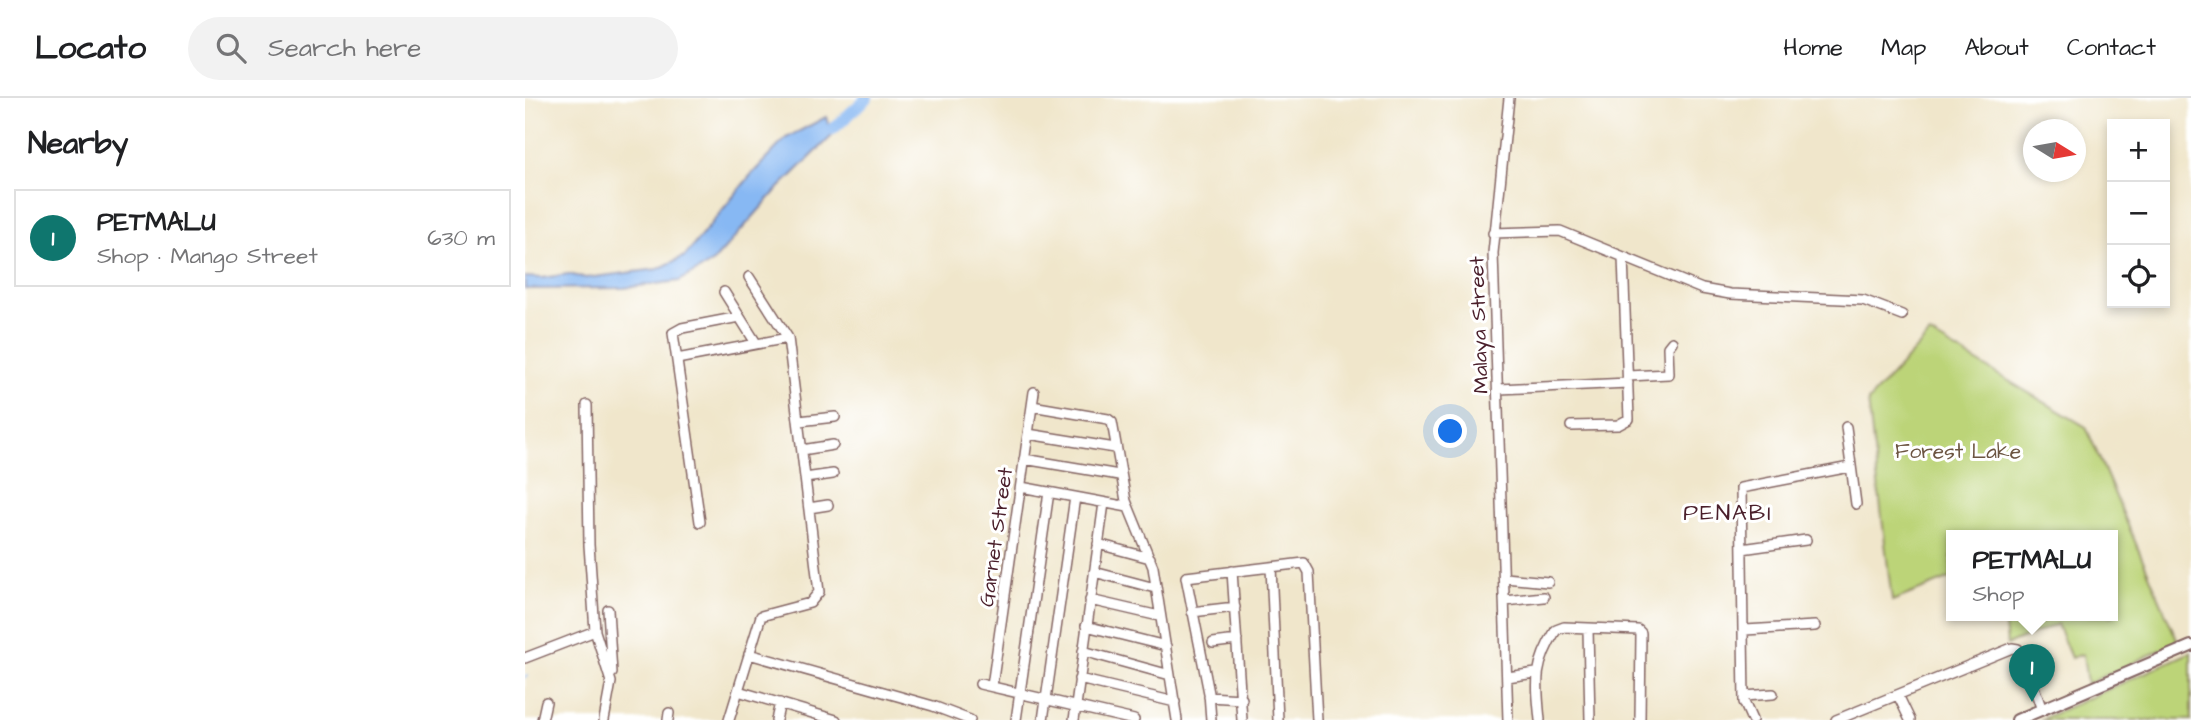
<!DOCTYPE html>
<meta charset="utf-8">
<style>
:root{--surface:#fff;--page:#f2f2f2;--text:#202124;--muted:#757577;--line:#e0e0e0;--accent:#0f766e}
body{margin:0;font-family:"Architects Daughter",sans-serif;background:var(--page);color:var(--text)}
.controls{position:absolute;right:21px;top:21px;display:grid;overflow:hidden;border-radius:0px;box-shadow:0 4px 10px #0003}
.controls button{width:63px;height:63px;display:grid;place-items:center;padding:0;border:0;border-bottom:2px solid var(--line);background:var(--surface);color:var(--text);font:35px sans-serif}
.compass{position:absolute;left:1498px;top:21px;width:63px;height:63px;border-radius:50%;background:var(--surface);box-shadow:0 4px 10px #0003;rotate:101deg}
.you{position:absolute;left:926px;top:334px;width:24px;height:24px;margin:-18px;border:5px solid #fff;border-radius:50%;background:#1a73e8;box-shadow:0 0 0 10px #1a73e833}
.badge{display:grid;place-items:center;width:46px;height:46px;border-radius:50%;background:var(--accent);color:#fff;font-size:23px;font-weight:700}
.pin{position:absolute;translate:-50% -58px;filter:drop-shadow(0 2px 4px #0008)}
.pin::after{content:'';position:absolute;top:37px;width:24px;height:21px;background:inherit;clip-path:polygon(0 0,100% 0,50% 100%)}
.popup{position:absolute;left:1421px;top:432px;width:172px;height:91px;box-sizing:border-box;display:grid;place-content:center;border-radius:0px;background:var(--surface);filter:drop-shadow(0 2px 5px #0005);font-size:23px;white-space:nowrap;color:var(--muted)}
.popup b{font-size:26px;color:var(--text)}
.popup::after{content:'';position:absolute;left:50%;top:100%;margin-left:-14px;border:14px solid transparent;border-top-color:var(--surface)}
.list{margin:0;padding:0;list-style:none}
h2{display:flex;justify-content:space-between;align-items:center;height:91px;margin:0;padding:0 28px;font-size:30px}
h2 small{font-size:23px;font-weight:400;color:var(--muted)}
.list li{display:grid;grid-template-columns:46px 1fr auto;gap:21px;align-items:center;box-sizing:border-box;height:98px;margin:0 14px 14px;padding:0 14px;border:2px solid var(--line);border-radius:0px}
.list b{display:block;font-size:26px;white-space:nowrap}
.list p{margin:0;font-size:23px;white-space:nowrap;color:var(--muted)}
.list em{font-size:23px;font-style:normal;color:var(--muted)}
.icon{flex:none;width:38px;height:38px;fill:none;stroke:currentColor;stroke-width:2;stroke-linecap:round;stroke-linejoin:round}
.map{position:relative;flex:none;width:1666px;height:622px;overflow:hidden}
header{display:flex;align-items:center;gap:42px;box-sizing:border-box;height:98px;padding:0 35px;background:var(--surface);border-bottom:2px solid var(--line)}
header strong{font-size:33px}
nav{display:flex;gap:38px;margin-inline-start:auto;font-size:24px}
.search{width:490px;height:63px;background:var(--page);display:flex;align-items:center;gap:18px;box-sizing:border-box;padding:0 24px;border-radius:38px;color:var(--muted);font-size:26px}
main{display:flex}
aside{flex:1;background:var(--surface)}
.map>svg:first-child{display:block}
.green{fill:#bcd478;stroke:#837a52;stroke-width:2}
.water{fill:#87b8f3;stroke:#686c8f;stroke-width:2}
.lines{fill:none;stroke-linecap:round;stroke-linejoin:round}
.stream{stroke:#87b8f3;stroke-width:2}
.river{stroke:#87b8f3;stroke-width:12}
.minor-casing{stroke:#846563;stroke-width:12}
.major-casing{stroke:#846563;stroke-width:14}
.minor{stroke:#fff;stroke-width:9}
.major{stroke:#fff;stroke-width:10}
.labels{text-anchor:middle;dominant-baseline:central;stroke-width:6;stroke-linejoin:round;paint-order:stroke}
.street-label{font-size:21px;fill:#4a1f2b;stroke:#fff}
.park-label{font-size:21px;fill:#6c5542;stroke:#fff}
.neighbourhood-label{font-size:23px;letter-spacing:2px;fill:#4a1f2b;stroke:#fff}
</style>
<header>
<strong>Locato</strong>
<div class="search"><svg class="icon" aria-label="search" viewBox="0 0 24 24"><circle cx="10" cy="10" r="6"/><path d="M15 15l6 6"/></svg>Search here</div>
<nav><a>Home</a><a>Map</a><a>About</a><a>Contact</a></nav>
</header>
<main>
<aside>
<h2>Nearby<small></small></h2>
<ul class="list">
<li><span class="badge">1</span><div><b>PETMALU</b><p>Shop · Mango Street</p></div><em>630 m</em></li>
</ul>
</aside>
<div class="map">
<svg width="1666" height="622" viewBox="0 0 1666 622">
<rect width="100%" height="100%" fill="#fff"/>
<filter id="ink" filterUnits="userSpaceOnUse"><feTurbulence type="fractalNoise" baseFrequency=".0143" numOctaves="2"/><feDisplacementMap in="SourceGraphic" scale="14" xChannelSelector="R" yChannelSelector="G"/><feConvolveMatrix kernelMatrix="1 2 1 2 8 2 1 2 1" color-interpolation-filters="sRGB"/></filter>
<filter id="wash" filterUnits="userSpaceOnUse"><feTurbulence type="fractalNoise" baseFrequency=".00686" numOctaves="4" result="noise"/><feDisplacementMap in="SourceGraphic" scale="28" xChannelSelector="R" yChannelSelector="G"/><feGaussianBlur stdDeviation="1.57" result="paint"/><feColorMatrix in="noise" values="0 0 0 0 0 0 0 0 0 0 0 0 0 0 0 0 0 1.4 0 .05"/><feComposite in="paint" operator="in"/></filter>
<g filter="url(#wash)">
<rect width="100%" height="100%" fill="#f0e6cb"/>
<!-- green -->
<path class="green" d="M1405,236L1561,329L1653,544L1562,586L1558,556L1546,560L1532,526L1482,547L1479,518H1588V438H1426V480L1367,503L1343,303Z
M1666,554V622H1515Z"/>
<!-- water -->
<path class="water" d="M301,19L307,38L250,94L188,164L154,183L98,190L0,191V179L18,180L43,176L61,180L133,171L160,158L225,78L261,40Z"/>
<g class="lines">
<!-- stream -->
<path class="stream" d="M0,579L2,578"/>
<!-- river -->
<path class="river" d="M289,37L308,31L342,0"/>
</g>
</g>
<g filter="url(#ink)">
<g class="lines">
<defs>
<path id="minor" d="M968,135L1035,133L1177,191L1205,196L1338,202L1377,217
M199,194L231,245
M152,261L263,240
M1103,278L1144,276L1143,249L1147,244
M974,291L1103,285
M62,307L64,447L70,533L86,584L79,622
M507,308L583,321L587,324L601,403L628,469L652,622
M274,323L310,319
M1046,328L1093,327L1104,321L1098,159
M1321,329L1331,406
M503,336L590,350
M277,352L308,347
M499,361L594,377
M280,380L308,376
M496,389L603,409
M284,410L303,407
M175,424L148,235L157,230L214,219
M573,446L625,460
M1217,451L1281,442
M746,469L753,622
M707,473L717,622
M569,474L630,490
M980,480L1023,484
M565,502L634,518
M980,503L1019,499
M83,512L87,575
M667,514L710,509
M561,528L641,548
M1063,531L1065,622
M1220,532L1290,528
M688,545L712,542
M558,553L645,577
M224,556L408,608L445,622
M0,560L70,533
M1504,575L1517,612
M982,579L1011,575
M554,581L650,604
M455,586L609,622
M467,588L509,294
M213,593L311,622
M1373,597L1385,622
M1219,598L1248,596
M684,599L717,601
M17,622L21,604
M143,622L144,615
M204,622L236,518L285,505L294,494L263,240L224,179
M251,622L255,605
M491,622L524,394
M518,622L550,399
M549,622L579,405
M686,622L684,595L661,479L779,465L784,474L792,622
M983,622L968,155L984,0
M1015,622C1011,583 1009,567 1031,532L1039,529L1113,532L1116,535L1115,622
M1227,622L1219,604L1216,390L1325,369
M1311,622L1487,550L1493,551L1501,564"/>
<path id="major" d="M1492,622L1666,548"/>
</defs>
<!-- minor casing -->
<use href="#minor" class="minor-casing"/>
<!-- major casing -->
<use href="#major" class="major-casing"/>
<!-- minor -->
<use href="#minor" class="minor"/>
<!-- major -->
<use href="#major" class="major"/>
</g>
</g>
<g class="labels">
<!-- street labels -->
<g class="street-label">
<text transform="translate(954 227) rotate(-92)">Malaya Street</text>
<text transform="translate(471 439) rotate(-82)">Garnet Street</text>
</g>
<!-- park labels -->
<g class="park-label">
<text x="1433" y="353">Forest Lake</text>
</g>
<!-- neighbourhood labels -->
<g class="neighbourhood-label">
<text x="1203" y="415">PENABI</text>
</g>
</g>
</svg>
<div class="controls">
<button>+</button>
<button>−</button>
<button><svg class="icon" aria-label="locate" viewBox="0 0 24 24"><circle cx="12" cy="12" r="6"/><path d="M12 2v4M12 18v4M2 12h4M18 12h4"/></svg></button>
</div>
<svg class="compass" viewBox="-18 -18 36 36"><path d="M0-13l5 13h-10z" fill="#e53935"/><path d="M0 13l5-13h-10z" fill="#757577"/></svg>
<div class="you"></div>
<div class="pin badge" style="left:1507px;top:604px">1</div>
<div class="popup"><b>PETMALU</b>Shop</div>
</div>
</main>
